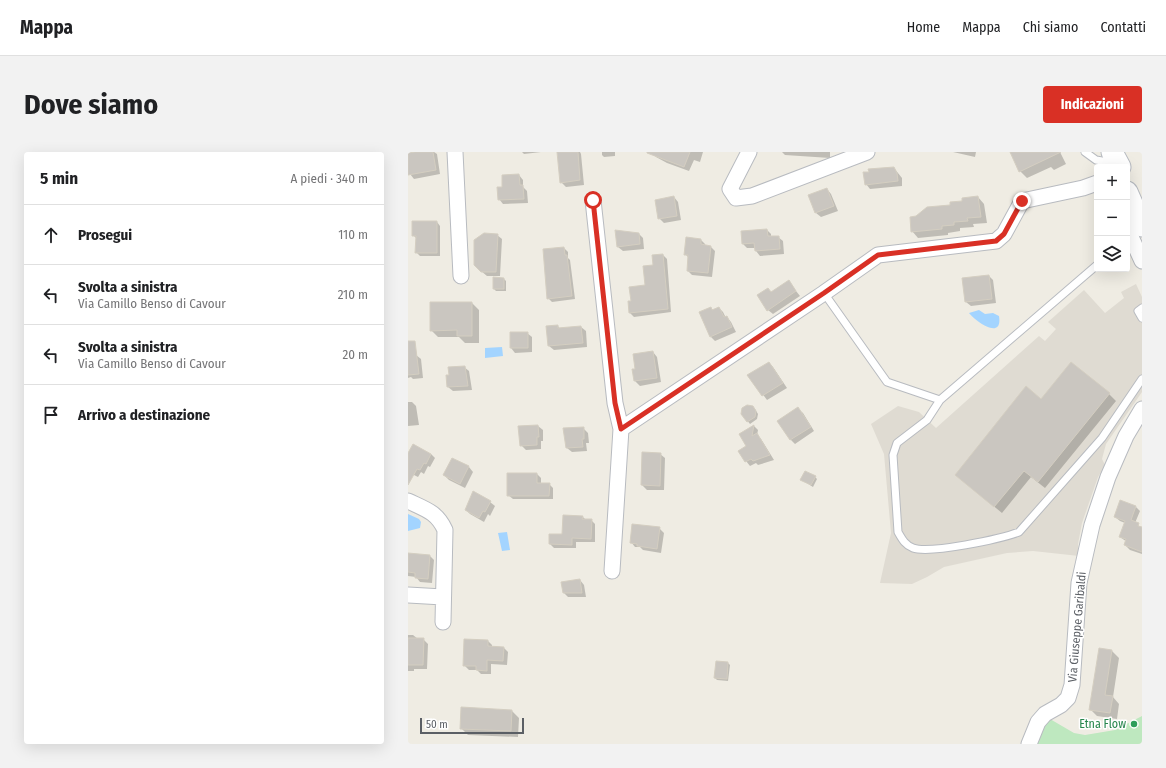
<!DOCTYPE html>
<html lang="it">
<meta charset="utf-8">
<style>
:root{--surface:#fff;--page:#f2f2f2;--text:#202124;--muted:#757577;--line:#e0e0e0;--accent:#d93025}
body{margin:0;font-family:"Fira Sans Condensed",sans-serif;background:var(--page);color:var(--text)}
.controls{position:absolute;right:12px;top:12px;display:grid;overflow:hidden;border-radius:4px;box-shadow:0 4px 16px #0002}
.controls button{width:36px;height:36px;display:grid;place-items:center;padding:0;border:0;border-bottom:1px solid var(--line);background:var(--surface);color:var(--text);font:20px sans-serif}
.scale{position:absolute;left:12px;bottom:10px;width:104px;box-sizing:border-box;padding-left:4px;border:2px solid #5b5f65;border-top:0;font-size:11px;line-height:14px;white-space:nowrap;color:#5b5f65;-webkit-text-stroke:3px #fff;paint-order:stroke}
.stop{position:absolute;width:12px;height:12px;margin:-9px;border:3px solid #d93025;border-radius:50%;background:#fff}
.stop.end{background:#d93025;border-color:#fff;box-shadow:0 1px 4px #0008}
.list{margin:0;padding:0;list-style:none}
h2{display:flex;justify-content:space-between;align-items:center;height:52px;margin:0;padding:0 16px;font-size:17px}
h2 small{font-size:13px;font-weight:400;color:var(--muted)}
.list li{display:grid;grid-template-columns:26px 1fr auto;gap:12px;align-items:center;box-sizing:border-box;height:60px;padding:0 16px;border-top:1px solid var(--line)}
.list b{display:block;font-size:15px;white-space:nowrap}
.list p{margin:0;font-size:13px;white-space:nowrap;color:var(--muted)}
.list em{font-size:13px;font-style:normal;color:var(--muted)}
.icon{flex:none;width:22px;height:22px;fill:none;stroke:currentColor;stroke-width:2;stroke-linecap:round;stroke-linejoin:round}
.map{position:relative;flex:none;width:734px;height:592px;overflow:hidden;border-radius:4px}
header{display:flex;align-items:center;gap:24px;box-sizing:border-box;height:56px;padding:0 20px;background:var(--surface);border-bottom:1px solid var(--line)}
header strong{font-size:19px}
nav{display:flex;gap:22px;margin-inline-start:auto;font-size:14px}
.intro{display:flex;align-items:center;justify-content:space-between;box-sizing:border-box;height:96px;padding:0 24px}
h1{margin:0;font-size:28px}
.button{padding:10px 18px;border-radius:4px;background:var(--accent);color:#fff;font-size:14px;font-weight:700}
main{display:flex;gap:24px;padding:0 24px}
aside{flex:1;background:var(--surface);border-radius:4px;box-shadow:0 4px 16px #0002}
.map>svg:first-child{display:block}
.education{fill:#dfdbd2}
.green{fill:#bee8bf}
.water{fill:#a3d4ff}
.shadow{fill:#0003}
.building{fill:#cac6c0;stroke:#d4cec1}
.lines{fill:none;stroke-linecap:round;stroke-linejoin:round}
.lane-casing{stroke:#b8bbc0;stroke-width:9}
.street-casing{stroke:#b8bbc0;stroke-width:17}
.secondary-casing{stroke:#b8bcc2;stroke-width:23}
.lane{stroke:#fff;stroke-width:7}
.street{stroke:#fff;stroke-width:15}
.secondary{stroke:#fff;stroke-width:21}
.route{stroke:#d93025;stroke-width:5}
.leisure-dot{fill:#2e9e5b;stroke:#fff;stroke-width:1.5}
.labels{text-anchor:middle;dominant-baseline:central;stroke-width:3;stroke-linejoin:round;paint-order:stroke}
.street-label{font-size:12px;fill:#5b5f65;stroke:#fff}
.leisure-label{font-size:12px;fill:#27864d;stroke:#fff;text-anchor:end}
</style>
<header>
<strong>Mappa</strong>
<nav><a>Home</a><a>Mappa</a><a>Chi siamo</a><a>Contatti</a></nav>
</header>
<div class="intro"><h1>Dove siamo</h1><a class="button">Indicazioni</a></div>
<main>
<aside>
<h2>5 min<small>A piedi · 340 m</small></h2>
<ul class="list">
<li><svg class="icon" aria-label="ahead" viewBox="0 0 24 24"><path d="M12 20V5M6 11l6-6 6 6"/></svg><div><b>Prosegui</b></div><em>110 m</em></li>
<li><svg class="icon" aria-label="left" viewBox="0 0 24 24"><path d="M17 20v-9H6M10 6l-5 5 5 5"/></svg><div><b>Svolta a sinistra</b><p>Via Camillo Benso di Cavour</p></div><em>210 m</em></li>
<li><svg class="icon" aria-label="left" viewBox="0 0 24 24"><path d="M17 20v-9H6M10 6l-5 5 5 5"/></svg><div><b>Svolta a sinistra</b><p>Via Camillo Benso di Cavour</p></div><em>20 m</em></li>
<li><svg class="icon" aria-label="arrive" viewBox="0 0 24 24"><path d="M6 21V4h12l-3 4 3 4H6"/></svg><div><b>Arrivo a destinazione</b></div></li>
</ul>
</aside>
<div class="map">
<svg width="734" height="592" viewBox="0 0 734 592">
<rect width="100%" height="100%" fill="#efece3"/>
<!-- education -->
<path class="education" d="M728,132L734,145V240L698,292L694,307L697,313L690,325L674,371L670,392L671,404L625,399L599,401L536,415L519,425L504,432L472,431L483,381L476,302L463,272L490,254L511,260L528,276L631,184L637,189L648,177L640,170L676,138L697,161L716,146L713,140Z"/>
<!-- green -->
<path class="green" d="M734,564V592H627L631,582L642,567L666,581L677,583L707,578Z"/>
<!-- water -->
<path class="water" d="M571,158L577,162L585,161L591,164C595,189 567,169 561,161Z
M94,195L95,204L77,206V196Z
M0,362L11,367L13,370L12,376L0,379Z
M99,380L102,398L94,399L90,381Z"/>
<!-- shadow -->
<path class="shadow" d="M13,0H26L29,2L32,22L6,27L2,22L0,2Z
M114,0H133L116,2Z
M150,0H172L173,2L176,33L158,35L153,30Z
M194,0H207V4L196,5L194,3Z
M243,0H295L292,10L286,8L281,19L259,11L248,5Z
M374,0H422V6L377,3Z
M545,0H568L567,5Z
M652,0L658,12L646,18L643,15L619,26L612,19Z
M486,16L494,26V34L462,37L458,32Z
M111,23L115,28V35L119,39L120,51L95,52L91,47L96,36Z
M419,37L423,42L430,59L413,65L408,61L402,44Z
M266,45L270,50L273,68L256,71L251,66Z
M570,45L576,52L579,71L565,72L566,75L552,76V79L540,81V83L510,86L504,79L543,54Z
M29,70L32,74V104H12L8,100L9,87L5,83Z
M359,78L363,82V85H370L375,89L376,102L352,104L348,99L347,96H339L335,92Z
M231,82L235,86L236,97L215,99L210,95Z
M89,83L94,87L92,124H79L73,119Z
M293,88L297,92V94H302L307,99L304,125L284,123L280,119L281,106L277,102Z
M156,96L160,100V106L162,108L167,147L144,150L140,146Z
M255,103L259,107L263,160L226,165L222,161L221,150L224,149L238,134L246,114Z
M581,124L585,128L588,151L563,154L558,150Z
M96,127L98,129V139H88L86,137Z
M381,130L392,144L365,162L360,158L364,141Z
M64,151L71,158V191H57L51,185H30L23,178Z
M303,156L305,158L311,156L315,160L318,166L319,165L323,170L328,180L307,189L303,185Z
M150,174L152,177L173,175L178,179L179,195L146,198L141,194Z
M103,181H119L124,185V200L107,201L103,196Z
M245,200L249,205L253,230L232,234L227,229L226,218H228Z
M8,203L13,207L15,226L5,227L3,225L0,226V204Z
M361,211L365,215L379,236L359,248L341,224Z
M56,215L61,219L64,238L45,239L40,235Z
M701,242L708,249L637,336L623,325L594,361L548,323L633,248Z
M0,250H4L8,254L11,273L0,274Z
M347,257L350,262L349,267L342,272L334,262Z
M390,257L395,261L406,279L387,292L382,287Z
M130,274L135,278V289H133V297L118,298L113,293Z
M346,274L350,278L349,283L353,287L366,308L350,313L348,311L342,314L338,309L340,294L332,282Z
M175,276L180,281L181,291H178L179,299L164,300L159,296Z
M23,302L27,306L22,315L20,314L16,322L13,320L10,325L0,320V306Z
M252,302L257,306L256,338H239L234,333Z
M45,307L61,315L65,320L57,336L41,328L36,323Z
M129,322L133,326V332H141L145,336V347H105L100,343Z
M407,325L409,327L405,335L394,328Z
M65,341L82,350L87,354L82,364L80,362L76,370L62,362L58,358Z
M727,354L732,359L727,371L734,376V402L722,398L717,393L719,390L712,385L717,371L712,369L707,365Z
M174,364L178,368H183L187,372V390H168V396H146L142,392L155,383Z
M251,376L256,381L253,401L235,398L232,395H227L223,390Z
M0,402L22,404L26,408L24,431L12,430L8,425L0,424Z
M172,428L176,433L178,445H160L156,441Z
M0,483H5L10,487H15L20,492L19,517H6V519H0Z
M80,489L84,493V495L96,496L100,500L99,513L83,512V522H73L69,518H61L56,513Z
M692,497L704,499L711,506L705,545L711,552L709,567L689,564L682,557Z
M320,511L322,513L320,529L309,528L307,526Z
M104,559L111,566L110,585L60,583L53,576Z"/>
<!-- building -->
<path class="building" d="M7,0H25L28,18L0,23V1Z
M149,0H170L172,28L152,31Z
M239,0H282L276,15L239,1Z
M602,0H653L611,20Z
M486,15L489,21L490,29L457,33L455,20H461L460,17Z
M111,22L112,33H115L116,47L90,48L89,35H94V23Z
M419,36L426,54L407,61L400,43Z
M266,44L269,64L250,67L247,48Z
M570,44L573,65L559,66L560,69L546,70V73L534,74V77L503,80L502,65L508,64L519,55L542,53V50L554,49V46Z
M4,69H29V101H7L8,84H4Z
M359,77L360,84H371L372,97L347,99L346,91L334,92L333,79Z
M207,78L231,81L232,92L209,95Z
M76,81L90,82L88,120H73L66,113V88Z
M278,85L293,87V92L303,94L300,121L279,119L280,103H276Z
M156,95L157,103H159L164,144L139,147L135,97Z
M255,102L260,157L221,161L220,149H223L221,135L237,133L235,114L245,113L244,103Z
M581,123L584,147L557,150L554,126Z
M85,125L96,126V137H85Z
M381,128L388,139L359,159L349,143L360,136L363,140Z
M22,150H64V184H49V178L22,179Z
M303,155L304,158L311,155L316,165L319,164L324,175L302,185L291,160Z
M150,173V176L173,174L175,191L140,194L138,174Z
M102,180H120V196H102Z
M0,189H7L11,222L0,223Z
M245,199L249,226L226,229L224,217H227L225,202Z
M361,210L375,231L354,244L339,223Z
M663,210L702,241L630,330L616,319L586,355L547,323L618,234L633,247Z
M57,214L60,234L39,235L38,223H41L40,215Z
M339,253L345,254L348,259L347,265L339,270L333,262L334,256Z
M390,255L403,275L382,288L369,269Z
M130,273L131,285H129V293L112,294L110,274Z
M346,273L344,284L349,281L362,303L345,309L343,307L337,310L330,299L338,294L331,282Z
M176,275V287H174L175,295L158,296L155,276Z
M5,292L23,302L18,312L16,311L12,318L9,317L0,333V301Z
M234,300L253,301L252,334L233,333Z
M44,306L61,314L52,332L35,323Z
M397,319L408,324L403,333L392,328Z
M99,321H129V331H142L141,344H99Z
M65,339L83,349L77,360L75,359L71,366L57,358Z
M712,348L728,354L723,368L731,371L730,374L734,375V400L716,393L718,387L711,385L717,369L706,365Z
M155,363L175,364L174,367H184L183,387L164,386V393L141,392V382H154Z
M224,372L252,375L249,397L229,394V392L222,391Z
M0,401L22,403L20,427L7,426V421L0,420Z
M172,427L174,441H155L153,430Z
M0,486H16L15,513H0Z
M56,487L80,488V494L96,495L95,509L79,508V519L68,518V514H55Z
M691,496L704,498L697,543L705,544L702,561L681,558Z
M308,509L320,510L319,527L306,526Z
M53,555L104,558L103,579L52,577Z"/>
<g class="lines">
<defs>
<path id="lane" d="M677,0L688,8L706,11
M416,141L479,230L532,248L689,113
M734,156L730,159L734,166
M532,248L519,268L489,291L485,303L490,380C494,387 497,393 505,396C522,402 593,387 611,380L694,286L734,227"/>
<path id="street" d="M47,0L53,124
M341,0L322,37L328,46L344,44L459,0
M185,48L207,251L213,277
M719,76L734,109
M0,349C17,357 29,360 37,378L35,470
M204,419L213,277L416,141L470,103L588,89L596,82L614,49L675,36L689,31
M0,443L35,445
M621,592L630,570L637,562L653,553L660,546L664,533L671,431L684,373L700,325L718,284L734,257"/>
<path id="secondary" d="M704,0L712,15
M719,40L734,74"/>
</defs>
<!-- lane casing -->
<use href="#lane" class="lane-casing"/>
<!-- street casing -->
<use href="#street" class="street-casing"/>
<!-- secondary casing -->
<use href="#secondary" class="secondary-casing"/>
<!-- lane -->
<use href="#lane" class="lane"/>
<!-- street -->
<use href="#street" class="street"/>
<!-- secondary -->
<use href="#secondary" class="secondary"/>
</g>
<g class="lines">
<!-- route -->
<path class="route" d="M185,48L207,251L213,277L416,141L470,103L588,89L596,82L614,49"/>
</g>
<!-- markers -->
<circle class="leisure-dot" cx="726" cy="572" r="4"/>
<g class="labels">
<!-- street labels -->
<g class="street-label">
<text transform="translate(669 475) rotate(-85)">Via Giuseppe Garibaldi</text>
</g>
<!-- leisure labels -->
<g class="leisure-label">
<text x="718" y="572">Etna Flow</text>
</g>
</g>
</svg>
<div class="controls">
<button>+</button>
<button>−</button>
<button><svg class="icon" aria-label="layers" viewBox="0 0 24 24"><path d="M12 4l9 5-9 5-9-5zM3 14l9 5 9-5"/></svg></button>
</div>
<div class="scale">50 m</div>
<div class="stop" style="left:185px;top:48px"></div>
<div class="stop end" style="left:614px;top:49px"></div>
</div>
</main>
